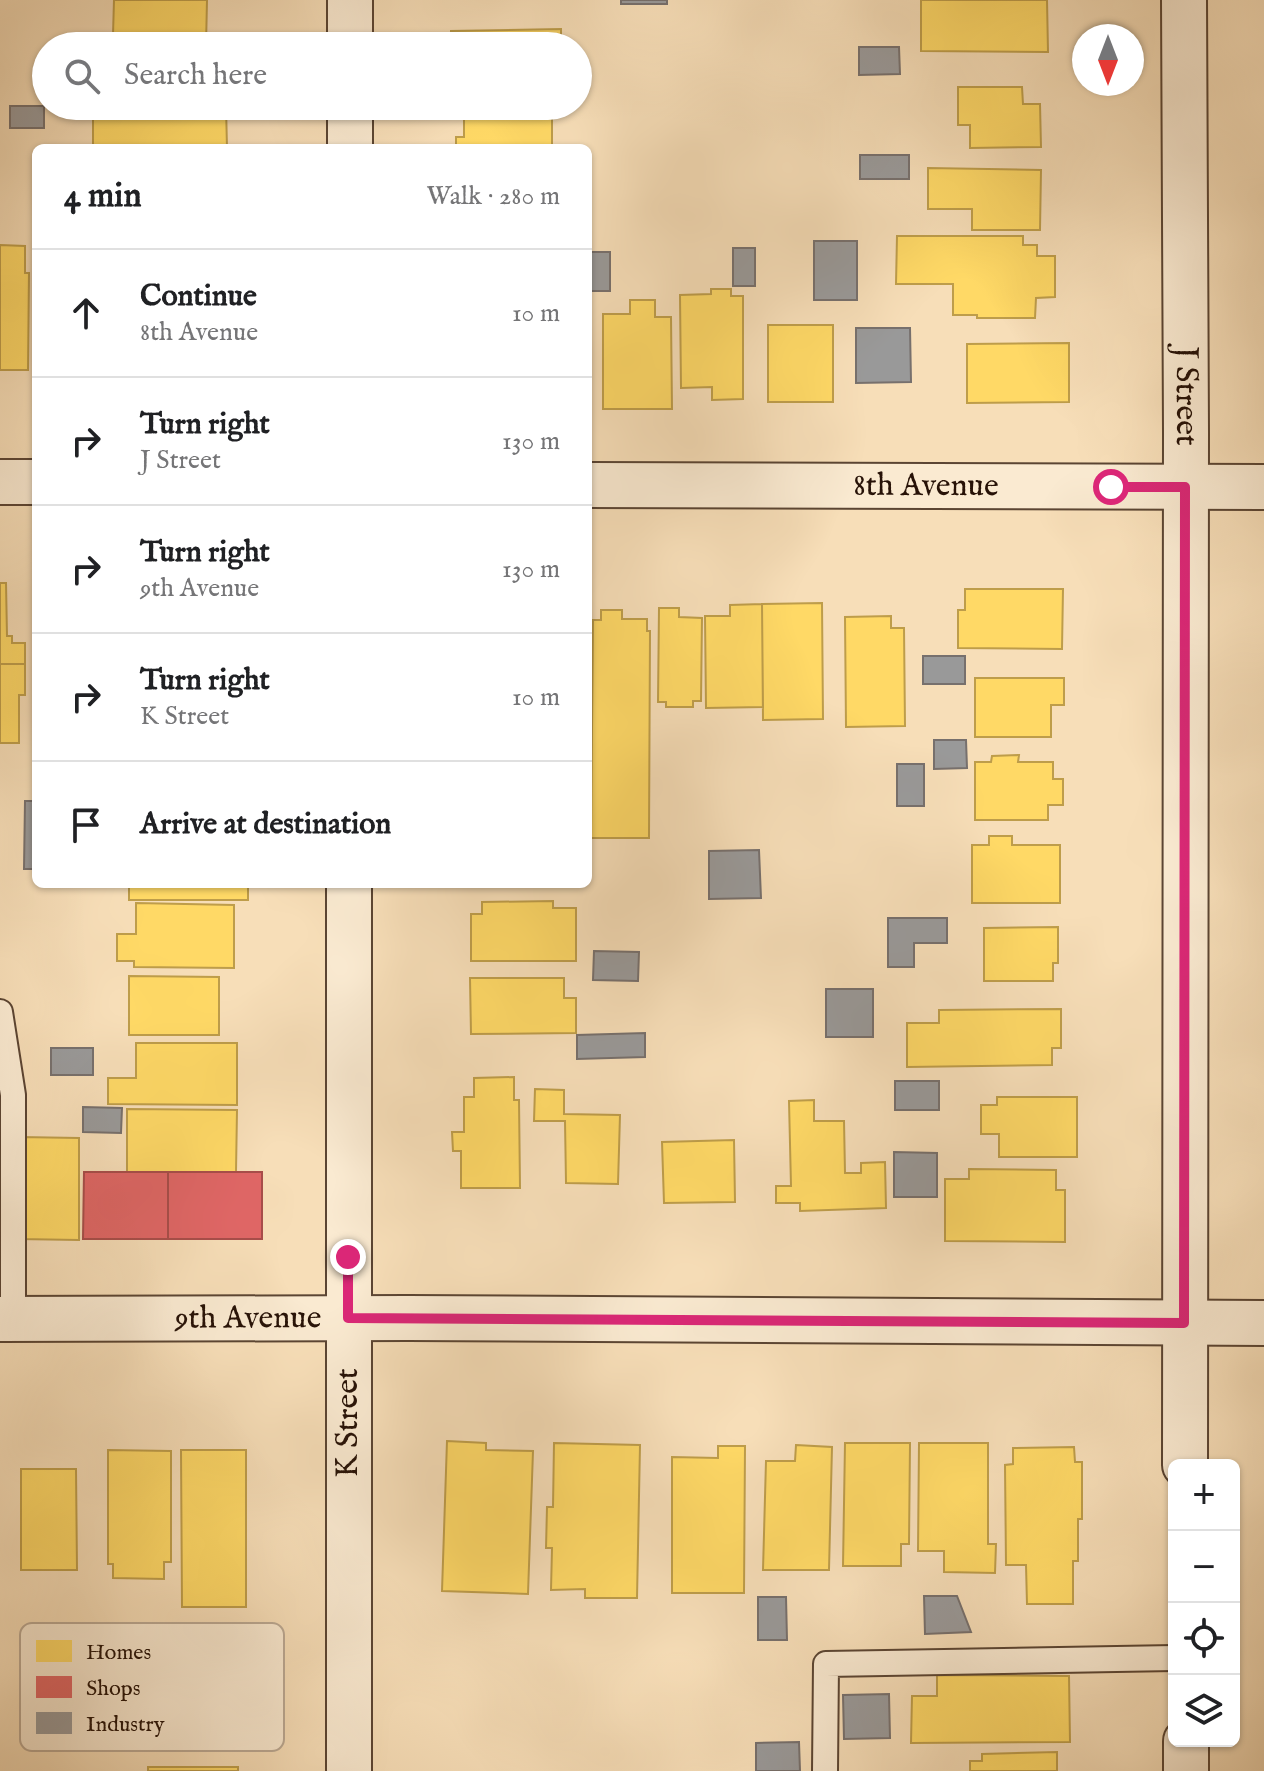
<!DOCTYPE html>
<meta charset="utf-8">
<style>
:root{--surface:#fff;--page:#f6f6f6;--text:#202124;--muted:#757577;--line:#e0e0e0}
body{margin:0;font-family:"IM FELL English",serif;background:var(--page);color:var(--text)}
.controls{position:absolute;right:24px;bottom:24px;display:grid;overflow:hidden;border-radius:12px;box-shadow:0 2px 6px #0004}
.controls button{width:72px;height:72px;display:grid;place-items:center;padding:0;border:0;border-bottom:2px solid var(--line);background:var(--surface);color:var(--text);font:40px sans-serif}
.compass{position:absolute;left:1072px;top:24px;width:72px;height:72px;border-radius:50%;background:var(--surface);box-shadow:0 2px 6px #0004;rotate:180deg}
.stop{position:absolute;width:24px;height:24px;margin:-18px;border:6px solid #db2777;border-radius:50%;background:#fff}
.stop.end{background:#db2777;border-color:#fff;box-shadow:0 2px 8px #0008}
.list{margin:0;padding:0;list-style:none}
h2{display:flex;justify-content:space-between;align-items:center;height:104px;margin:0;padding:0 32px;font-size:34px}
h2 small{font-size:26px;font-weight:400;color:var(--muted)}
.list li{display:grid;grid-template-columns:52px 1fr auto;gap:24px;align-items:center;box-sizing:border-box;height:128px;padding:0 32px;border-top:2px solid var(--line)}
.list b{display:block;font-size:30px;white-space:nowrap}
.list p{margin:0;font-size:26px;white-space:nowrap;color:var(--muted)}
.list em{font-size:26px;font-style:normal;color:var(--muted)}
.icon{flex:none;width:44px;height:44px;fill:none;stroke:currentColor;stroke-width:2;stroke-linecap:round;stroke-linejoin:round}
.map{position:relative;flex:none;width:1264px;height:1771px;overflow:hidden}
.search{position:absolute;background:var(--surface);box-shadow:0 2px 6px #0004;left:32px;top:32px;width:560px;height:88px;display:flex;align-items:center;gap:20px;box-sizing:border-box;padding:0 28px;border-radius:44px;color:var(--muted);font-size:30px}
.panel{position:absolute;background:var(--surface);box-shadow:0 2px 6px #0004;left:32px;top:144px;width:560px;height:744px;border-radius:12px}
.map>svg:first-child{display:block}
.homes{fill:#ffd966;stroke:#be9d4a;stroke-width:2}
.shops{fill:#e06666;stroke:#a84d4a;stroke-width:2}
.industry{fill:#999;stroke:#77706d;stroke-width:2}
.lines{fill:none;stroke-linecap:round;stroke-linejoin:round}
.lane-casing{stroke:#5b4533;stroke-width:28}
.street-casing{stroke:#5b4533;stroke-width:48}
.lane{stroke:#faead1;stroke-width:24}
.street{stroke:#faead1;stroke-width:44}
.route{stroke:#db2777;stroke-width:10}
.labels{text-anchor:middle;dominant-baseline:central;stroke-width:8;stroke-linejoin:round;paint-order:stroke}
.street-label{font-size:32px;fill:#271207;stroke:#faead1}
.key{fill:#faead1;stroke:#bba994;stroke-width:2}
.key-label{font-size:22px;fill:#271207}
</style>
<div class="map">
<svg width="1264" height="1771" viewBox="0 0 1264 1771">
<rect width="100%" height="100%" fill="#f7deb8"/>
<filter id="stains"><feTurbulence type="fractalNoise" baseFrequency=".0025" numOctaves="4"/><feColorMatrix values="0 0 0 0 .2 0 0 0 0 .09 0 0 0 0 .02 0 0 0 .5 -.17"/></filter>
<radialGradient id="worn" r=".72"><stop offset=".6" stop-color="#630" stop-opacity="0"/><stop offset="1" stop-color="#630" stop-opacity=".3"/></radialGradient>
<!-- homes -->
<path class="homes" d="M114,0H207L206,46H145V35H113Z
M921,0H1047L1048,52L921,51Z
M561,29V46H451V31Z
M958,87H1022L1023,104H1040L1041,147L970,148V125H958Z
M103,106H226L227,148H93V107Z
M552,108V148H456V137H464V109Z
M928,168L1041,170L1040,230H972V209H928Z
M897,236H1023V245H1037V256H1055V297L1036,298L1035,318H977V315H953V284H896Z
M0,245L25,246V273H29L28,370H0Z
M711,289H731V296H743V399L712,400V387L681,388L680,295L711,294Z
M630,300H655V317H671L672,409H603V314H630Z
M768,325H833V402H768Z
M1069,343V402L967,403V344Z
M0,583H6L7,636H12V643H25V664H0Z
M965,589H1063L1062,649L958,648V610H965Z
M822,603L823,719L763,720L762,604Z
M762,604L763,707L706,708L705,616H730V605Z
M659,608H679V617L702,618L701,701H693V707H666V702H658Z
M601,610H622V619H647V631H650L649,838H591L593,620H601Z
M891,616V628H904L905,726L846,727L845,617Z
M0,664H25V695H19V743H0Z
M975,678H1064V705H1051V737H975Z
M1019,755L1018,762H1053V779H1063V805H1048V820H975V762H991L992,756Z
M989,836H1012V845H1060V903H972V845H989Z
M129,884H248V900H129Z
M553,901V908H576V961H471V914H482V902Z
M136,903L234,905V968L134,967V961H117V934H136Z
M1058,927V963H1053V981H984V928Z
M129,976L219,977V1035H129Z
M470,978H564V998H576V1033L471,1034Z
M1061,1009V1048H1052V1065L907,1067V1023H939V1010Z
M136,1043H237V1105L108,1104V1078H136Z
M514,1077V1100H519L520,1188H461V1151H453L452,1132H464V1097H474V1078Z
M535,1089L564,1090V1114L620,1115L618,1184L566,1183L565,1121H534Z
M997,1097H1077V1157H999V1134H981V1105H997Z
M814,1100V1121H844L845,1173H861V1163L885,1162L886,1208L800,1211V1203H776V1186H791L789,1101Z
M127,1109L237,1110L236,1172H127Z
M19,1137L79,1138V1240L18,1239Z
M734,1140L735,1202L664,1203L662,1142Z
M969,1169L1056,1170V1190H1065V1242L945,1241V1179H969Z
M447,1441L486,1443V1450L533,1451L528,1594L442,1591Z
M554,1443L640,1445L637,1598H585V1589L551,1590L552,1548H546L547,1507H553Z
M845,1443H910L909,1544H901V1566H843Z
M919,1443H988V1544H996L995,1573L944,1572V1551H918Z
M796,1445L832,1447L829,1570H763L766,1461H795Z
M718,1446H745L744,1593H672V1457L718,1458Z
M1074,1447L1075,1462H1082V1519H1078V1561H1073V1604H1027L1026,1565H1006L1005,1465L1013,1464V1448Z
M108,1450L171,1451V1562H164V1579L113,1578V1564H108Z
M181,1450H246V1607H182Z
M21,1469H76L77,1570H21Z
M937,1675L1069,1676L1070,1742L911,1743L912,1696H937Z
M1057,1752V1771H970V1761H982V1754Z
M148,1767H238V1771H148Z"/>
<!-- shops -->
<path class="shops" d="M84,1172H168V1239H83Z
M168,1172H262V1239H168Z"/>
<!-- industry -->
<path class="industry" d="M621,0H667V4H621Z
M859,47H899L900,74L859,75Z
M10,106H44V128H10Z
M860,155H909V179H860Z
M814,241H857V300H814Z
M733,248H755V286H733Z
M588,252H610V291H588Z
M856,328H910L911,382L856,383Z
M923,656H965V684H923Z
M934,740H966L967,768L934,769Z
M897,764H924V806H897Z
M25,801H36V869H24Z
M759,850L761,898L709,899V851Z
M888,918H947V943H914V967H888Z
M594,951L639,952L638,981L593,980Z
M826,989H873V1037H826Z
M645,1033V1057L577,1059V1035Z
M51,1048H93V1075H51Z
M895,1081H939V1110H895Z
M83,1107L122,1108L121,1133L83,1132Z
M894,1152L937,1153V1197H894Z
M924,1596H957L971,1632L925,1634Z
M758,1597H786L787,1640H758Z
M889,1694L890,1738L844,1739L843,1695Z
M799,1742L800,1771H756V1743Z"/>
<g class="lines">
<defs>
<path id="lane" d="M0,1012L13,1095V1319
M825,1771L826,1664L1174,1658"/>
<g id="street">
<path id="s1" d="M1184,0L1186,432L1185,1465"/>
<path d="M350,46V0"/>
<path d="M350,148V106"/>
<path d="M0,482H36"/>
<path id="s2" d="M588,485L1264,487"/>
<path id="s3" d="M0,1319L408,1318L1264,1323"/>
<path d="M349,1771V884"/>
<path d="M1186,1771V1741"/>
</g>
</defs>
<!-- lane casing -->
<use href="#lane" class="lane-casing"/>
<!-- street casing -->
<use href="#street" class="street-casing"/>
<!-- lane -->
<use href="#lane" class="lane"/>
<!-- street -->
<use href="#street" class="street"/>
</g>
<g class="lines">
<!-- route -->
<path class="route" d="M348,1257V1318L1184,1323L1185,487H1111"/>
</g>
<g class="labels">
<!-- street labels -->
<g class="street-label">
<text stroke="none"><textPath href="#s1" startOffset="396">J Street</textPath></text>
<text stroke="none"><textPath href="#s2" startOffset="338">8th Avenue</textPath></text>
<text stroke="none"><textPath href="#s3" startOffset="248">9th Avenue</textPath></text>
<text transform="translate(348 1423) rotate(-90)">K Street</text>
</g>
</g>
<!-- legend -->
<rect x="20" y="1623" width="264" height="128" rx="12" class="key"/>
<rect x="36" y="1640" width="36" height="22" fill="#ffd966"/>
<rect x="36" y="1676" width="36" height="22" fill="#e06666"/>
<rect x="36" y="1712" width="36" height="22" fill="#999"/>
<g class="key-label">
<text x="86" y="1659">Homes</text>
<text x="86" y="1695">Shops</text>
<text x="86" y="1731">Industry</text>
</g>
<rect width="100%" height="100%" filter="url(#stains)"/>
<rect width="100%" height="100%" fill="url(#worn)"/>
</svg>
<div class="controls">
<button>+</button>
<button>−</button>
<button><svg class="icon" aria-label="locate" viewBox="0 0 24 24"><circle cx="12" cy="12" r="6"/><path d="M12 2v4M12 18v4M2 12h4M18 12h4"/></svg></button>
<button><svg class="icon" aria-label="layers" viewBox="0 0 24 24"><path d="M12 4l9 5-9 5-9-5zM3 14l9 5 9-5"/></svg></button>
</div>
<svg class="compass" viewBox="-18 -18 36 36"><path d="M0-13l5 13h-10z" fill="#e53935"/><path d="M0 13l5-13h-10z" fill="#757577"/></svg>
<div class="stop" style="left:1111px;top:487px"></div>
<div class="stop end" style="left:348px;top:1257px"></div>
<div class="search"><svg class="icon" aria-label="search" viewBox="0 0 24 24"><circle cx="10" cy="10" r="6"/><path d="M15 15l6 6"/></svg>Search here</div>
<section class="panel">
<h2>4 min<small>Walk · 280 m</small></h2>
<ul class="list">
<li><svg class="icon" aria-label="ahead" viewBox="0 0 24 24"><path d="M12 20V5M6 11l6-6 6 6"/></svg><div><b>Continue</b><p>8th Avenue</p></div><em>10 m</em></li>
<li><svg class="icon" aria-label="right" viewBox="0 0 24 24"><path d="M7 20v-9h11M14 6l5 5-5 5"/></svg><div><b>Turn right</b><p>J Street</p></div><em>130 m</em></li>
<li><svg class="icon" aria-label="right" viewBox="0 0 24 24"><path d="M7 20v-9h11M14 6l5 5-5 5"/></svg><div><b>Turn right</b><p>9th Avenue</p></div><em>130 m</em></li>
<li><svg class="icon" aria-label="right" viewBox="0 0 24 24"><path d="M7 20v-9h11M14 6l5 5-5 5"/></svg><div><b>Turn right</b><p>K Street</p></div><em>10 m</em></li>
<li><svg class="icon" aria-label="arrive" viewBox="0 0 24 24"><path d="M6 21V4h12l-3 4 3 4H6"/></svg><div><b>Arrive at destination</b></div></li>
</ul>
</section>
</div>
